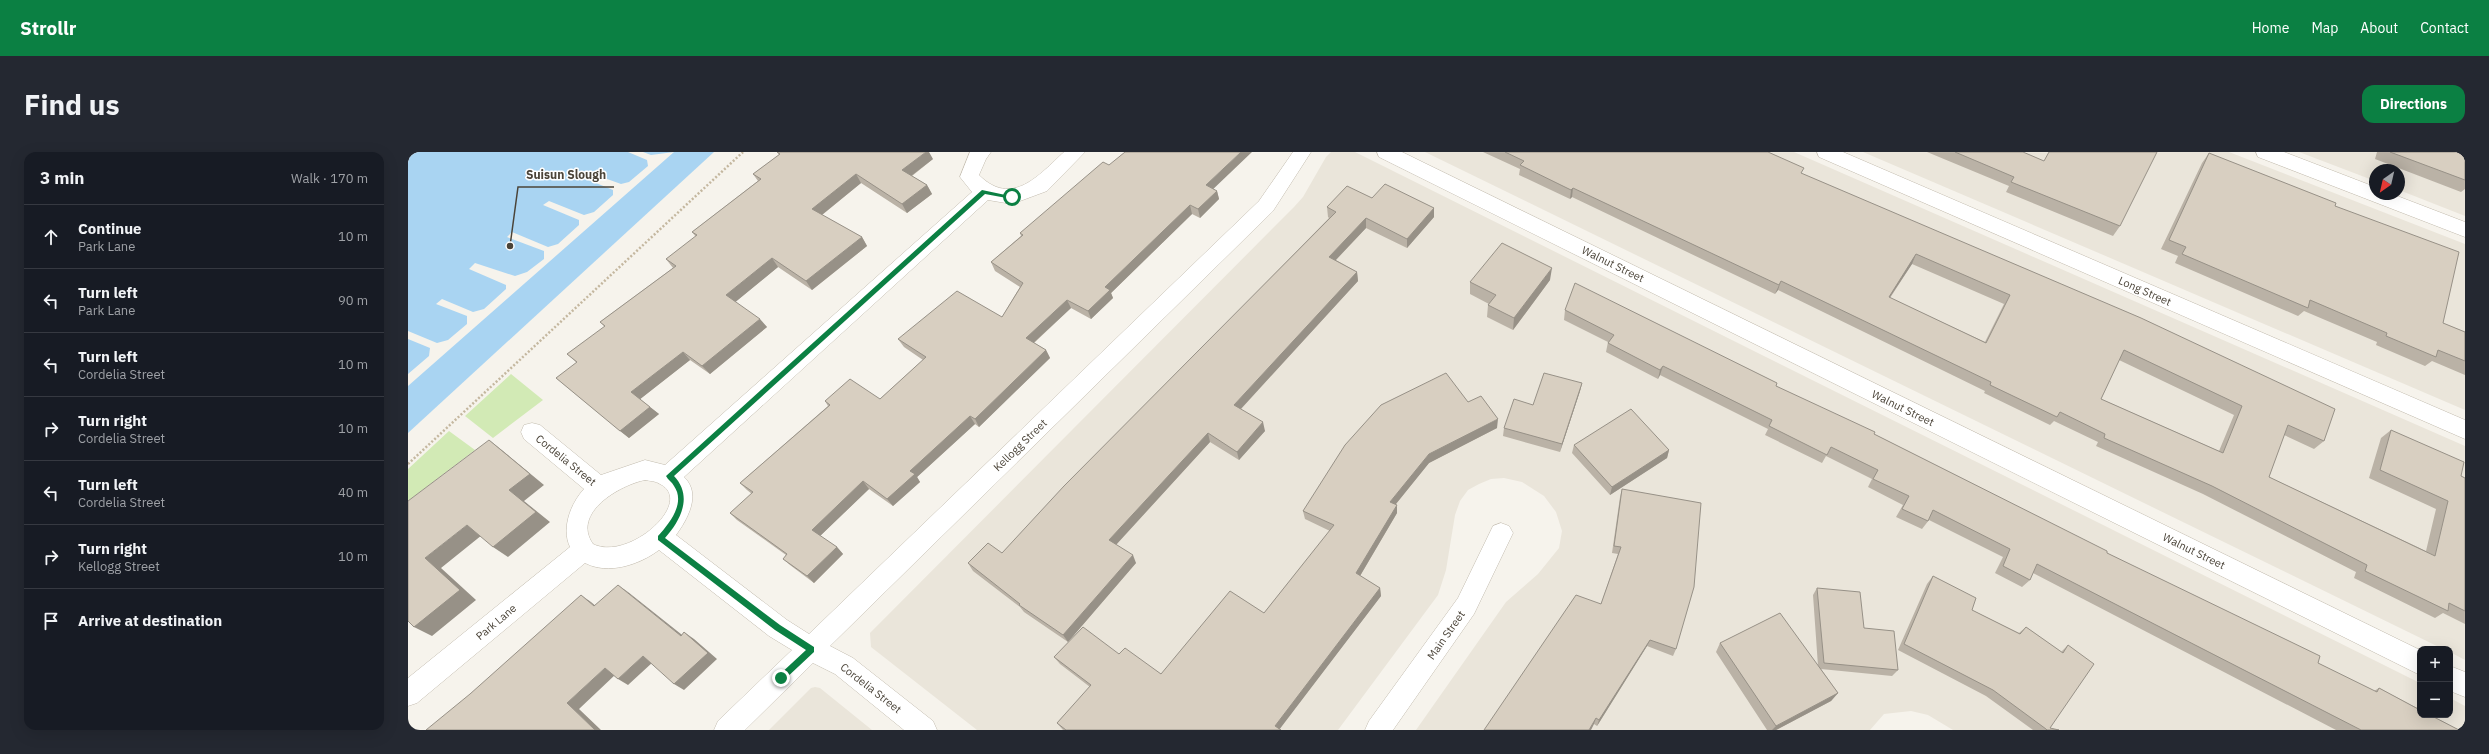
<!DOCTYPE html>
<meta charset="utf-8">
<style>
:root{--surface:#171b24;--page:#242831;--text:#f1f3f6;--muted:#9ea1a6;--line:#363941;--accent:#0b8043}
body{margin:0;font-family:"IBM Plex Sans",sans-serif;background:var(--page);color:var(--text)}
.controls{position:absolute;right:12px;bottom:12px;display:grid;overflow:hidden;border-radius:8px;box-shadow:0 4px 16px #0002}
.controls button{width:36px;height:36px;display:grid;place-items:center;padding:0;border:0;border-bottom:1px solid var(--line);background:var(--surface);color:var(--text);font:20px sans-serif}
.compass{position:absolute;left:1961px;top:12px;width:36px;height:36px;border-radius:50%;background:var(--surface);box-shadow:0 4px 16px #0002;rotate:214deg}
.stop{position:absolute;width:12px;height:12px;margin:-9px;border:3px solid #0b8043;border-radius:50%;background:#fff}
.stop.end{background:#0b8043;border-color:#fff;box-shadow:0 1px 4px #0008}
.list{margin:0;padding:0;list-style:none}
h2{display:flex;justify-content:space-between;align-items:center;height:52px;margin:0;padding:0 16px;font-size:17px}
h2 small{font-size:13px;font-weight:400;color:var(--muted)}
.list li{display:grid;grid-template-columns:26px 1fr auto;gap:12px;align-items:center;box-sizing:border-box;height:64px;padding:0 16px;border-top:1px solid var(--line)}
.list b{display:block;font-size:15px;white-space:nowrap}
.list p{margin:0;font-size:13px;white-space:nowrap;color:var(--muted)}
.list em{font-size:13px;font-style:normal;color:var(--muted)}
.icon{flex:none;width:22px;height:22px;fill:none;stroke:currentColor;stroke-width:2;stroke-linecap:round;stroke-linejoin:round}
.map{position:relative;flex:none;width:2057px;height:578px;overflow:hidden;border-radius:12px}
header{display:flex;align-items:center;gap:24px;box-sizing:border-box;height:56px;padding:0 20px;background:var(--accent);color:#fff}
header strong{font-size:19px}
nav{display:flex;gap:22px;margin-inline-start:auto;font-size:14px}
.intro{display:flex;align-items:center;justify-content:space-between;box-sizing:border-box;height:96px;padding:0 24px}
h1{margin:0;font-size:28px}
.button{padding:10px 18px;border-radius:12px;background:var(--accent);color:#fff;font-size:14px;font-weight:700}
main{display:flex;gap:24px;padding:0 24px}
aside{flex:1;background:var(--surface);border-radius:12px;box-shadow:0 4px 16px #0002}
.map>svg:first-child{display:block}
.residential{fill:#eae5da}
.green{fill:#d2eab5}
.water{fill:#a9d4f2}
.pier{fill:#f6f3ec}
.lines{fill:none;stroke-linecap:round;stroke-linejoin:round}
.minor-casing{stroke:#c2bbae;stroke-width:1}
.path{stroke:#c4b79f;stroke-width:2.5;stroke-dasharray:2 2;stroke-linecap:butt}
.minor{fill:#fff;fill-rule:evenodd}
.wall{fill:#bab2a6;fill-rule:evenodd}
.shaded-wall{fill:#979187}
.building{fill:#d8cfc1;stroke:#979187;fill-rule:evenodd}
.route{fill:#0b8043}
.labels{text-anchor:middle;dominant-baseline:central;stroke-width:3;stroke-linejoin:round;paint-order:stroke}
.street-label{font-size:11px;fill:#4b4439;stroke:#fff}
.leader{fill:none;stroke:#4b4439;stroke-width:1.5}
.callout-dot{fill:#4b4439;stroke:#fff;stroke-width:1.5}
.callout-label{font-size:12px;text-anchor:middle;font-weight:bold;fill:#4b4439;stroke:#fff;stroke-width:3;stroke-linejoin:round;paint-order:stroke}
</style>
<header>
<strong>Strollr</strong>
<nav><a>Home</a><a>Map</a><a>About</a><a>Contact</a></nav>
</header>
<div class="intro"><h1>Find us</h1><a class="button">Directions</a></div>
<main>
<aside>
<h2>3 min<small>Walk · 170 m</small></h2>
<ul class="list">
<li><svg class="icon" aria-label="ahead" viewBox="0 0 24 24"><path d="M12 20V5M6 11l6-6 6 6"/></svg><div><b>Continue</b><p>Park Lane</p></div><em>10 m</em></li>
<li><svg class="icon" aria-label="left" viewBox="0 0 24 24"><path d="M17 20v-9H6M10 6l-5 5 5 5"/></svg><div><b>Turn left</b><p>Park Lane</p></div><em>90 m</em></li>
<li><svg class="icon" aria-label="left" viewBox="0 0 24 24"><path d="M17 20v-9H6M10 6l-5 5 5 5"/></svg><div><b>Turn left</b><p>Cordelia Street</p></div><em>10 m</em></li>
<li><svg class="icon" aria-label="right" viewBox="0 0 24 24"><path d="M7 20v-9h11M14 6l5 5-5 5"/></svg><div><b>Turn right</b><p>Cordelia Street</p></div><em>10 m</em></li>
<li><svg class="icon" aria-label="left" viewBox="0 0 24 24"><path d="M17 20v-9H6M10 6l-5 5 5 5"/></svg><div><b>Turn left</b><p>Cordelia Street</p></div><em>40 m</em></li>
<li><svg class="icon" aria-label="right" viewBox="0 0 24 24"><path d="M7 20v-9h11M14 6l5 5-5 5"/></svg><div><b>Turn right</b><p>Kellogg Street</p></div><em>10 m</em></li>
<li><svg class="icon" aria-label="arrive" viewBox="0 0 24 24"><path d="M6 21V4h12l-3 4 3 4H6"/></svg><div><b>Arrive at destination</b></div></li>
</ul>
</aside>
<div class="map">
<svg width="2057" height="578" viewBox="0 0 2057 578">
<rect width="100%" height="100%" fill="#f6f3ec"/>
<!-- residential -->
<path class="residential" d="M923,0H947L2012,531V563H2042V546L2057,554V578H1545L1520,563L1503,559L1476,562L1462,578H1008L1098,450L1130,422L1151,396L1154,379L1148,360L1136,344L1114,330L1096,326L1083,327L1071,332L1060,338L1052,349L1047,363L1038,418L1030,443L930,578H569L463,495L462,481L886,55L895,45L918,5Z
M1017,0H1386L2057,294V508L2042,500V497H2035Z
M1455,0H1821L2057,92V258Z
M1891,0H2057V64L1991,38V18H1967V29Z
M407,535L412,536L464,578H361L403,536Z"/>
<!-- green -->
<path class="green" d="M103,222L135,248L85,286L57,264Z
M41,279L67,298L0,349V317Z"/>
<!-- water -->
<path class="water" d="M0,0H306L0,281Z"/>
<!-- pier -->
<path class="pier" d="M220,0H235L243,3L266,0L0,234V222L21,204L22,196L0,187V179L29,191L40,188L59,172V164L28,152L34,147L65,160L76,157L98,137V133L61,117L67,111L107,124L119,120L136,107V99L99,85L104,80L140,95L150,92L171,73V68L135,53L141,49L176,63L186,60L205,43V38L171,24L177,19L213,32L221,30L240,14L239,8Z"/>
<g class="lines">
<defs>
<path id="minor" d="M562,0H583L578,7L571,23C604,56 631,23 656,0H677L639,39L604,52L580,48L276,325C294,342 279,368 268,383L379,468L401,482L851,49L885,0H903L865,59L422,494L445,506L525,569L529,578H496L427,522L405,511L337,578H306L310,569L384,498L361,484L251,398C231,413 200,423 177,411L9,551L0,554V526L162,395C153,376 163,351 176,337L116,287L113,280L116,273L124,271L132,273L193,323L237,308L257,313L564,40L552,25ZM237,328C242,329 248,329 252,332C288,350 220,410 185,392C163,361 212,333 237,328Z
M969,0H994L2012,498V523L971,5Z
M1409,0H1435L2057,268V287L1411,5Z
M1848,0H1876L1967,35V42H1984L2057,70V85L1850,5Z
M1093,371L1101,374L1105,381L1066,462L985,578H957L961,569L1050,446L1085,374Z
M2042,514L2057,520V545L2042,539Z"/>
</defs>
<!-- minor casing -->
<use href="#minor" class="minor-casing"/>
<!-- path -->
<path class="path" d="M0,312L335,0"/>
<!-- minor -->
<use href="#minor" class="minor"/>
</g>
<!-- wall -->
<path class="wall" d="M369,0L525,7L504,24L519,33L524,42L499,61L453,31L414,63L454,85L459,94L404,138L370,115L327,150L359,175L302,222L282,208L232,247L242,255L251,262L221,286L148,226L169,211L159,202L197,175L192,170L265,116L258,107L288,85L284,80L350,29L345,22L371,3Z
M1075,0H1360L1394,22L1916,289L1906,297L1876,283L1861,325L2018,399L2028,357L1961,326L1973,286L1983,278L2053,324L2057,326V472L2035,461L2027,466L1946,426L1948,420L1795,342L1688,294L1690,290L1646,269L1642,273L1576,241L1577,239L1370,138L1367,142L1164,45L1162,47L1111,23L1112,17ZM1504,112L1596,152L1577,190L1482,146ZM1711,208L1826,263L1811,299L1693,247Z
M1519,0H1615L1712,74L1705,84L1598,40L1601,34Z
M1969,0H2055L2057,1V37L2053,40L1967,7Z
M1801,1L1927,54L2035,171L2057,180V223L2024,209L2017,214L1968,193L1969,190L1896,159L1890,164L1767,111L1770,104L1753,97L1794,11Z
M701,13L806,37L809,39L811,47L792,66L784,62L703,141L705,146L683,167L663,156L626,191L638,198L642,206L571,275L567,272L509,325L512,330L485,354L461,337L412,384L429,395L435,402L406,431L382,413L375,407L378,403L329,368L322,361L344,342L339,338L332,331L420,254L417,249L472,247L515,208L496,195L490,187L594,165L612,135L587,119L583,110L613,84L612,81Z
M964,46L1026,56V65L999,96L958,76L928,108L949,120L950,129L833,257L857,279L831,308L802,290L708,393L728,411L660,490L616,460L612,455L565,419L560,411L594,401L921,66L920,65L919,55Z
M1142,128L1105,178L1079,165L1080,153L1081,152L1062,142V130Z
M1157,158L1368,234L1466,282L1699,401L1910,511L1966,539L1971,536L2051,578H1928L1625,421L1622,428L1614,435L1587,421L1595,405L1521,368L1514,377L1488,365L1495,353L1460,335L1464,327L1418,304L1414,311L1357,283L1360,277L1252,223L1250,227L1198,200L1200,190L1156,168Z
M1174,231L1172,239L1152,300L1095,284L1096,276L1125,253Z
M1060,250L1089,276L1021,311L988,352L989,361L952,424L972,436L973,444L871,577L873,578H655L649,571L682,535L652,512L646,505L711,502L753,522L856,461L922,379L897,367L895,359Z
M1166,293L1261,298L1259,306L1202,343L1164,301Z
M1214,337L1268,497L1265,504L1239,494L1189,574L1186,572L1193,452L1210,402L1204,401L1212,345Z
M1525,424L1564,458L1611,481L1618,475L1653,500L1660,493L1642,576L1651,578H1625L1578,544L1490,498L1519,432Z
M1409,436L1456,476L1490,518L1484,524L1413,517L1430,541L1423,549L1368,578H1359L1308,500L1312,491L1410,514L1405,443Z"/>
<!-- shaded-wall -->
<path class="shaded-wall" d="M518,0H521L525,7L499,27L494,18Z
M833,0H844L800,42L798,33Z
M448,22L453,31L410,66L404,57Z
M519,33L524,42L499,61L494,52Z
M1165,36L1164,45L1162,47L1163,38Z
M809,39L811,47L792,66L790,57Z
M782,53L784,62L703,141L705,146L683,167L680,159L697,135Z
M1026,56V65L999,96V87Z
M958,66V76L922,114L921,105Z
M454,85L459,94L404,138L398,129Z
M1508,102L1504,112L1476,154L1481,145Z
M364,106L370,115L325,152L318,143Z
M1144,116L1142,128L1105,178L1106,166Z
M949,120L950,129L829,261L826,253Z
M1373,129L1370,138L1367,142L1371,133Z
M659,148L663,156L622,194L618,186Z
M352,167L359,175L302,222L294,214Z
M638,198L642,206L571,275L567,267Z
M275,200L282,208L231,248L223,240Z
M1255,214L1252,223L1250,227L1252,218Z
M1174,231L1172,239L1152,300L1154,292Z
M242,255L251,262L221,286L212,279Z
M562,264L567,272L509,325L512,330L485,354L479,347L502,319Z
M1090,267L1089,276L1021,311L983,358L982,350L1021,302Z
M855,270L857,279L831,308L829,300Z
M800,281L802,290L705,396L701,388Z
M81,288L95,299L136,333L116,349L142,370L100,405L85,395L101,338Z
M1261,298L1259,306L1202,343L1204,335Z
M455,329L461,337L411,385L404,378Z
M989,353V361L949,429L948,421Z
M59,373L74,383L33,416L68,448L24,484L6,475L17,406Z
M429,395L435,402L406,431L399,424Z
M725,403L728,411L660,490L655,483Z
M210,433L220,440L283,490L273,484Z
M972,436L973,444L871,578L867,574Z
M173,443L183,450L196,461L186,454Z
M276,480L286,487L309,507L276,538L266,532Z
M1242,488L1239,494L1189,574L1191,568Z
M235,504L245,510L220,533L210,527Z
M197,516L208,522L171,557L193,578H187L159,551Z
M1430,541L1423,549L1368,578H1364L1368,574Z
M1188,566L1186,572L1183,578H1181Z"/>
<!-- building -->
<path class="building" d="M369,0H518L494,18L519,33L494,52L448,22L404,57L454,85L398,129L364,106L318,143L352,167L294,214L275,200L223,240L242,255L212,279L148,226L169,210L159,202L197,174L192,170L268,114L258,107L289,83L284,80L353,27L345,22L372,2Z
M717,0H833L798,33L809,39L790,57L782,53L697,135L702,138L680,159L659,148L618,186L638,198L567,267L562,264L502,319L507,322L479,347L455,329L404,378L429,395L399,424L375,407L379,402L322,361L345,340L332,331L422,253L417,249L442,227L472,247L518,205L490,187L549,139L594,165L615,131L583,110L615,83L612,81L695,10L701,13Z
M1097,0H1360L1396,16L1393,21L1733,166L1927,257L1916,289L1880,273L1861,325L2027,404L2040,349L1972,318L1983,278L2056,310L2053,324L2057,326V459L2041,451L2040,459L1957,419L1959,413L1804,334L1696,286L1697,282L1652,260L1649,265L1582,233L1583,230L1373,129L1371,133L1165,36L1163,38L1112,13L1116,9ZM1508,102L1602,143L1578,191L1481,145ZM1716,198L1834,254L1815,301L1693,247Z
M1547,0H1615L1636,9L1641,0H1749L1712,74L1603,30L1606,25Z
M1982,0H2055L2057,1V28Z
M1801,1L1928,51L1927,54L2051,100L2035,171L2057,180V209L2030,198L2028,205L1978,184L1979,181L1902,148L1900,156L1774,102L1778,95L1761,88Z
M977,32L1026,56L999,87L958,66L921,105L949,120L826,253L855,270L829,300L800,281L701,388L725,403L655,483L611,453L612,452L560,411L580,391L594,401L656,334L928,60L919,55L939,34L964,46Z
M1094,91L1144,116L1106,166L1080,153L1088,143L1062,130Z
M1167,131L1369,231L1368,234L1467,280L1466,282L1699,399V401L1912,504L1910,511L1969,540L1971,536L2012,558V563H2022L2051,578H1953L1629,412L1622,428L1595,414L1602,397L1525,358L1520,369L1494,357L1501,344L1465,327L1470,318L1423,295L1419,303L1361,274L1364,268L1255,214L1252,218L1200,191L1206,183L1157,158Z
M1038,221L1060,250L1073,244L1090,267L1021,302L982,350L989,353L948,421L972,436L867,574L873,578H658L649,571L683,533L646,505L675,475L711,502L717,496L753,522L822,439L856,461L926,373L895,359L937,293L973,253Z
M1136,221L1174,231L1154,292L1096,276L1106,247L1125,253Z
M1223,257L1261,298L1204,335L1166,293Z
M81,288L122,322L101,338L128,360L85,395L59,373L17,406L52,438L6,475L0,469V349Z
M1214,337L1293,351L1286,435L1268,497L1242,488L1191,568L1188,566L1181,578H1076L1168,443L1193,452L1213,395L1206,394Z
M1525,424L1568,446L1564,458L1612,482L1618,475L1655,501L1660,493L1686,512L1642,576L1651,578H1639L1638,577L1585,538L1496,492Z
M210,433L273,484L276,480L300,501L266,532L235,504L210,527L197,516L159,551L187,578H18L62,542L173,443L186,454Z
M1409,436L1452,440L1456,476L1486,479L1490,518L1416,511Z
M1372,461L1430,541L1368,574L1312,491Z"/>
<!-- route -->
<path class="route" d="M574,38L607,45L604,47L577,42L266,324C285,344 273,368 257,386L372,473L406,495V500L375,529H370V524L398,498L367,478L250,388V384C261,372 278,351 266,334C264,330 260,328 258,324Z"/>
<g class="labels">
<!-- street labels -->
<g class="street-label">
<text transform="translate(1205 112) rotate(26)">Walnut Street</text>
<text transform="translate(1737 139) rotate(24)">Long Street</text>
<text transform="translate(1495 256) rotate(26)">Walnut Street</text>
<text transform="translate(612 293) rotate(-44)">Kellogg Street</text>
<text transform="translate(158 308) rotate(39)">Cordelia Street</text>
<text transform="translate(1786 399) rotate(26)">Walnut Street</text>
<text transform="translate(88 470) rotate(-40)">Park Lane</text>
<text transform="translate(1038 483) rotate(-55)">Main Street</text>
<text transform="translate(463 536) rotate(38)">Cordelia Street</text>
</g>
</g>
<!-- callouts -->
<path class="leader" d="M102 94L110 35H206"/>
<circle class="callout-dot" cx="102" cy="94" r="4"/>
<g class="callout-label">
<text x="158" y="27">Suisun Slough</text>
</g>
</svg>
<div class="controls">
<button>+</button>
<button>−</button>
</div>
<svg class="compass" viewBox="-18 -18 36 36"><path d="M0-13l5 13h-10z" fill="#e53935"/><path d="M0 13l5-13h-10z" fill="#9ea1a6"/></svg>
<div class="stop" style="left:604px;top:45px"></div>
<div class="stop end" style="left:373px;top:526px"></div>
</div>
</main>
